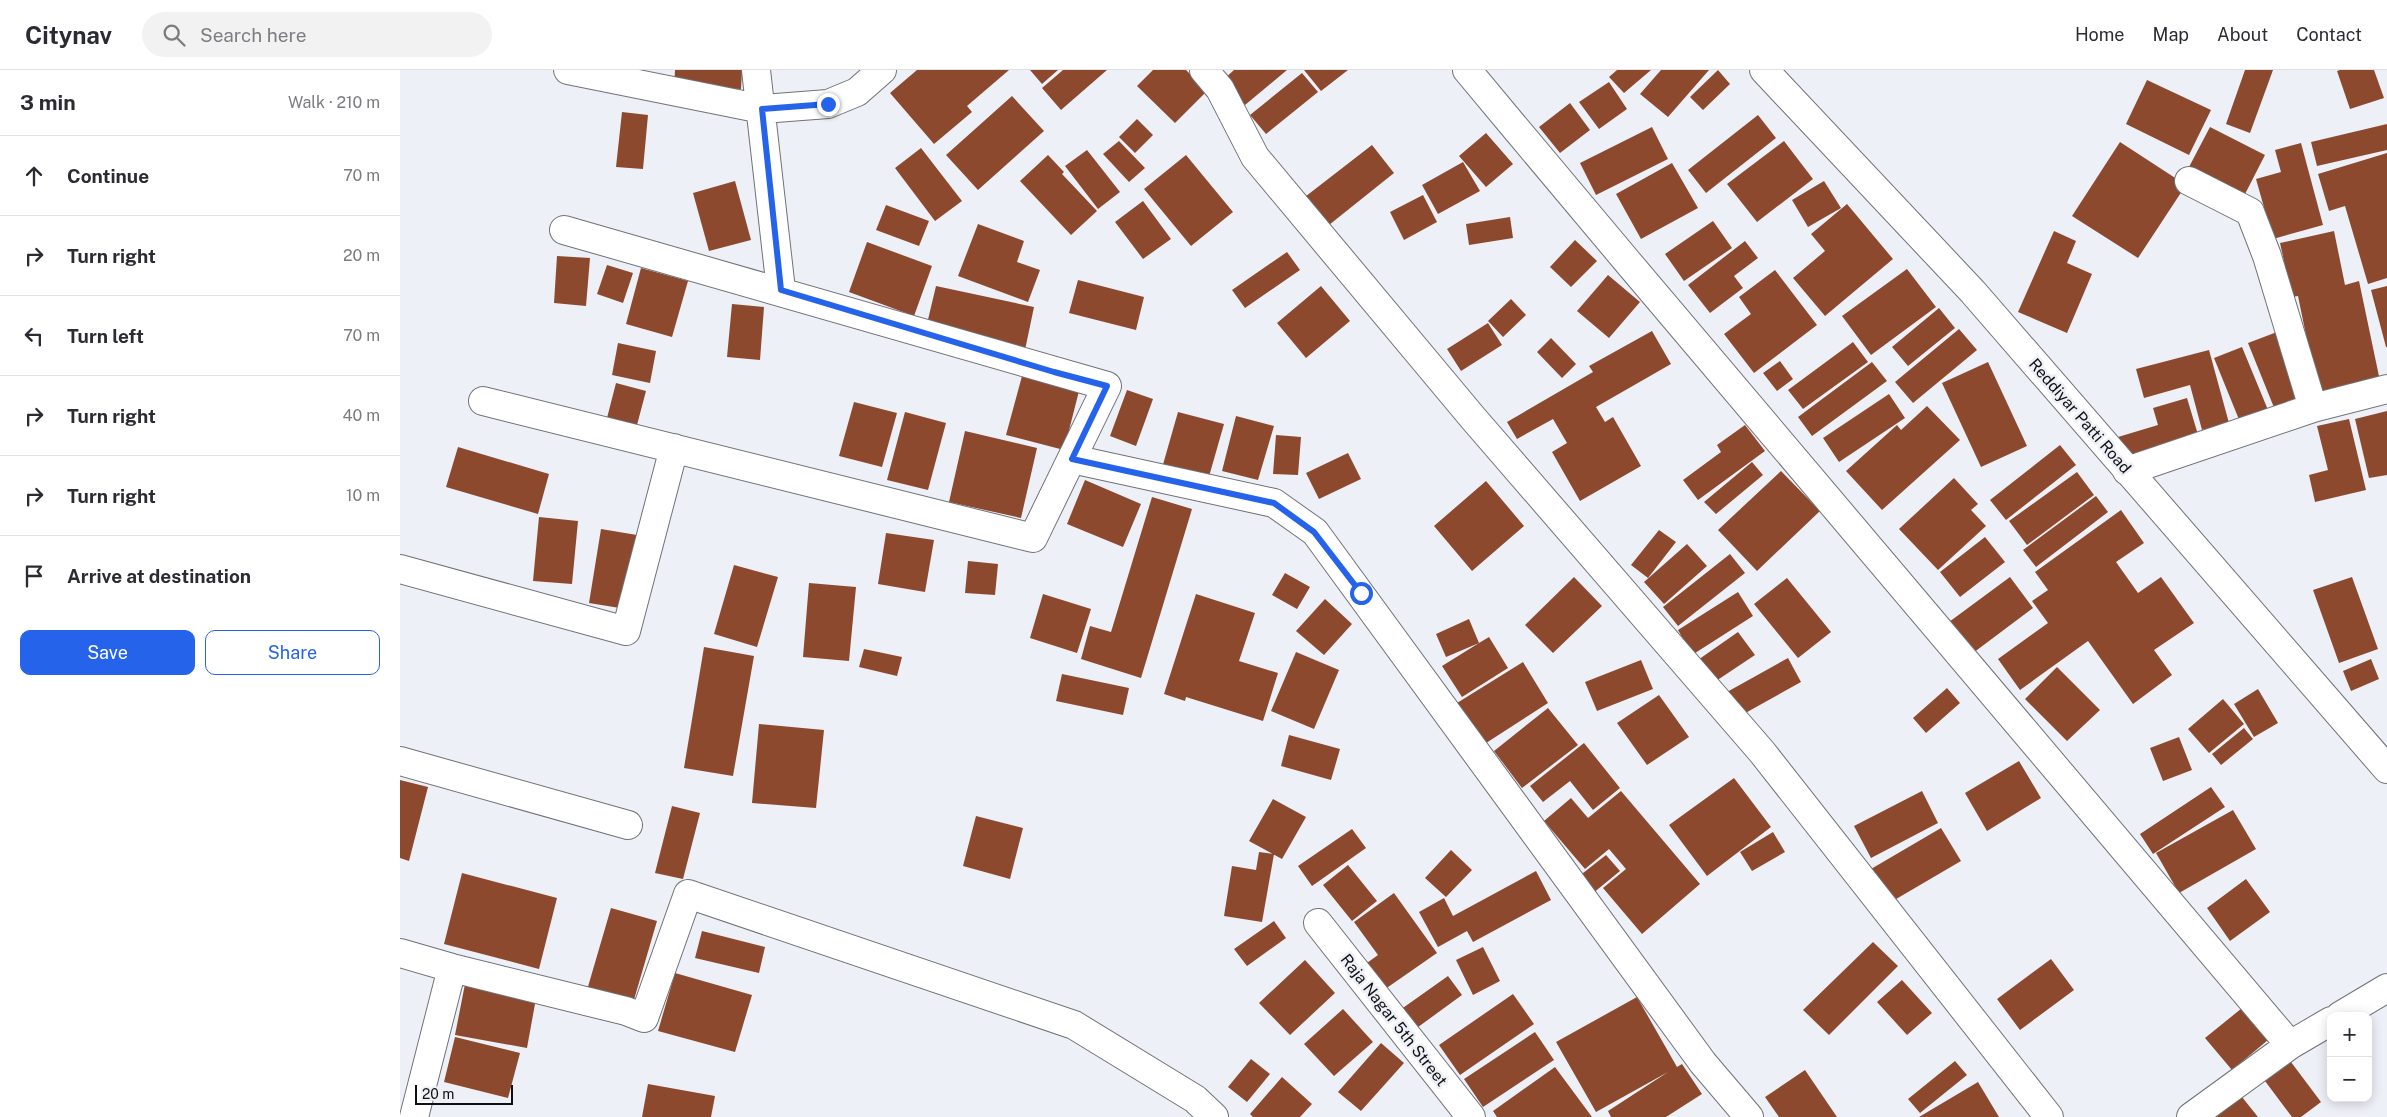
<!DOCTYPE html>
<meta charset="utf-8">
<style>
:root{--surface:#fff;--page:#f2f2f3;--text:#2b2b33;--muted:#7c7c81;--line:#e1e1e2;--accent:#2563eb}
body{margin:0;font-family:"Public Sans",sans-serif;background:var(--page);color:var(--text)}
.controls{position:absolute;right:15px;bottom:15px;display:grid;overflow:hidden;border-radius:10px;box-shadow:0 2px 12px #0003}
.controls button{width:45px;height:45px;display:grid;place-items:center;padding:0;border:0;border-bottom:1px solid var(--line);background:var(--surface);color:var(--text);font:25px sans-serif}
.scale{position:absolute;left:15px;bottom:12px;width:98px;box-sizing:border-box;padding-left:5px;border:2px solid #0f1012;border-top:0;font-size:14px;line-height:18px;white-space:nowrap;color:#0f1012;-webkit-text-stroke:4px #eef0f7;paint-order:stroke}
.stop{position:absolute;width:15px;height:15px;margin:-11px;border:4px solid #2563eb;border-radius:50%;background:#fff}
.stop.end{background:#2563eb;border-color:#fff;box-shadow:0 1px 5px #0008}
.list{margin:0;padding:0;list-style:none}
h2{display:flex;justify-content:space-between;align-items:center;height:65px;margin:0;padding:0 20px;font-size:21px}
h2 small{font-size:16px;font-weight:400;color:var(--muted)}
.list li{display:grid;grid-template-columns:32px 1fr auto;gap:15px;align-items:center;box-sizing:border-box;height:80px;padding:0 20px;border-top:1px solid var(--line)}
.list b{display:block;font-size:19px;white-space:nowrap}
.list em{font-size:16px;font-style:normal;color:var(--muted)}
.actions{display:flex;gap:10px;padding:15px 20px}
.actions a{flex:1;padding:11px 0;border:1px solid var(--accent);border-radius:10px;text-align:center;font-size:18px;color:var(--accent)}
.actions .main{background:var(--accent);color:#fff}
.icon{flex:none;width:28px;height:28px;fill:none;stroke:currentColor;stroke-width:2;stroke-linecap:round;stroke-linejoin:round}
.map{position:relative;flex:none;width:1987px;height:1047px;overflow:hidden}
header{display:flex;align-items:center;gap:30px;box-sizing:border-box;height:70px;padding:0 25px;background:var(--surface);border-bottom:1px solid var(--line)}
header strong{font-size:24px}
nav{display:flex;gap:28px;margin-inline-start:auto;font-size:18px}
.search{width:350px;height:45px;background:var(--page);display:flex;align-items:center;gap:12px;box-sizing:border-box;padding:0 18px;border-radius:28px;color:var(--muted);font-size:19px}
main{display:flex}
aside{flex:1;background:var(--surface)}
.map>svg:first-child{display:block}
.building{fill:#8d492e}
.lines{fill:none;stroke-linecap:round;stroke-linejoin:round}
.minor-casing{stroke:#6f7277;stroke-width:30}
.tertiary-casing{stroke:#6f7277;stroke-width:30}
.minor{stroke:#fff;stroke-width:28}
.tertiary{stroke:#fff;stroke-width:28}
.route{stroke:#2563eb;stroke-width:6}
.labels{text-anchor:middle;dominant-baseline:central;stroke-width:5;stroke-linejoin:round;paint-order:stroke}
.street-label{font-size:16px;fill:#0f1012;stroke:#eef0f7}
</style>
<header>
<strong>Citynav</strong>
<div class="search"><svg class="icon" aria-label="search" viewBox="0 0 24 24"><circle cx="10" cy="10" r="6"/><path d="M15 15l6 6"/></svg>Search here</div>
<nav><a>Home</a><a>Map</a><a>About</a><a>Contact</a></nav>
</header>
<main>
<aside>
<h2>3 min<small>Walk · 210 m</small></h2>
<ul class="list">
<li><svg class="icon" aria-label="ahead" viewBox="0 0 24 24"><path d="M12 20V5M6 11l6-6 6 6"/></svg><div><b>Continue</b></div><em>70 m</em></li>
<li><svg class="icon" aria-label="right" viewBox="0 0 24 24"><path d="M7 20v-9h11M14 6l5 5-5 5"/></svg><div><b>Turn right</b></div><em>20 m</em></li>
<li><svg class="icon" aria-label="left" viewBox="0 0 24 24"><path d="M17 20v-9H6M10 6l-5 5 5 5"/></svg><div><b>Turn left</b></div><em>70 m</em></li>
<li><svg class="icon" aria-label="right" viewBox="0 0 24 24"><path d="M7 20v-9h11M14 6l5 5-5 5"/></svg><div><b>Turn right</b></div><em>40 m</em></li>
<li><svg class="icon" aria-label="right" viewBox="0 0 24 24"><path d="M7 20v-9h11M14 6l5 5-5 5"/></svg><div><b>Turn right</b></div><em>10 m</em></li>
<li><svg class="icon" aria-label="arrive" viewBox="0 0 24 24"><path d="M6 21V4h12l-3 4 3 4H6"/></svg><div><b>Arrive at destination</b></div></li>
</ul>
<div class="actions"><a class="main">Save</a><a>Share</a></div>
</aside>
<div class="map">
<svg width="1987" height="1047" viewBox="0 0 1987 1047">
<rect width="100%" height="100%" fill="#eef0f7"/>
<!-- building -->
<path class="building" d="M275,0H342L341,19L274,17Z
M517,0H609L567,36L572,42L534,74L490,23Z
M630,0H658L642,14Z
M663,0H707L661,40L642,18Z
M753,0H786L807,21L775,53L737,16Z
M834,0H887L845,35L823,10Z
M904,0H948L921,21Z
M1217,0H1251L1224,23L1209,7Z
M1261,0H1309L1268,47L1240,24Z
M1318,0L1330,14L1303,40L1290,27Z
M1845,0H1873L1850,63L1826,54Z
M1940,0H1974L1984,28L1950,39L1937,1Z
M902,3L918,22L866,64L850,45Z
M1747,10L1811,40L1789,85L1726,54Z
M1209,12L1227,39L1199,59L1179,32Z
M612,26L644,61L578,120L546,85Z
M1170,33L1190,60L1160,83L1139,57Z
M222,42L248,45L243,99L216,97Z
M1358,45L1376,68L1306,123L1288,100Z
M737,49L753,65L735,83L719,67Z
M1987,54V80L1917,96L1911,72Z
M1252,57L1268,89L1196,125L1180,93Z
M1810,57L1865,85L1844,126L1789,97Z
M1086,63L1113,94L1086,117L1059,86Z
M719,71L745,98L729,112L703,84Z
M1384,71L1413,109L1357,152L1327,114Z
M1720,72L1786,115L1738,188L1672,146Z
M1901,73L1923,155L1873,169L1856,109L1881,102L1875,80Z
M972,75L994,103L924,159L901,130Z
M521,78L562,131L535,151L495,98Z
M687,80L720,122L698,139L665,96Z
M1987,83V208L1968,214L1945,136L1929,141L1918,104Z
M648,85L664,102L662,104L697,141L671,165L620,111Z
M786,85L833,142L791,176L744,119Z
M1063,92L1080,121L1038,144L1022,115Z
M1272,93L1298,138L1241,169L1216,124Z
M335,111L351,170L309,181L293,123Z
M1424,111L1441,138L1408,157L1392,130Z
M1023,125L1037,152L1004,170L990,142Z
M743,131L771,169L743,189L715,152Z
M1447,134L1493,189L1425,246L1393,208L1425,181L1411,164Z
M486,135L529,151L519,176L476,160Z
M1110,147L1113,168L1069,175L1066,154Z
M1313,151L1332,178L1284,211L1265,184Z
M578,154L624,171L617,192L640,200L628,232L558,206Z
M1654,161L1676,171L1667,193L1692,204L1667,263L1618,242Z
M1934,161L1945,215L1959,211L1980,311L1918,324L1898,226L1892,227L1880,173Z
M1175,170L1197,191L1171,217L1150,197Z
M1345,171L1358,188L1334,206L1343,218L1310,243L1288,215Z
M467,172L532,196L514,246L449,222Z
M887,182L900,200L845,238L832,220Z
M157,186L190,188L186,236L154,233Z
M207,195L233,203L223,233L197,224Z
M241,198L288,211L272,267L226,254Z
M1507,199L1536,237L1471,285L1442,246Z
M1375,200L1417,255L1354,303L1324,264L1351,244L1339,227Z
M1208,205L1240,232L1209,268L1177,241Z
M678,210L744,227L736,260L669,243Z
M536,216L634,237L625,280L526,258Z
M921,216L950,251L906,288L877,253Z
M1987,216V277H1986L1971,220Z
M1111,229L1126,245L1103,267L1088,251Z
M332,234L364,237L360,290L327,287Z
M1539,238L1555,258L1508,296L1492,277Z
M1088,253L1102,275L1061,301L1047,279Z
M1559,259L1577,280L1513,333L1495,312Z
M1252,261L1271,294L1196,337L1205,352L1213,347L1241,396L1180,431L1152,382L1167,373L1153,349L1117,369L1107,352L1193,302L1189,296Z
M1877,262L1905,328L1875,340L1848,273Z
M1151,268L1176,294L1162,308L1137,282Z
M1453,272L1468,292L1403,339L1388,320Z
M218,273L256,281L250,313L212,305Z
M1842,277L1868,340L1840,352L1814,288Z
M1809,280L1829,353L1802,360L1790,315L1744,328L1736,299Z
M1380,291L1393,309L1377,321L1363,303Z
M1472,292L1487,311L1412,366L1398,347Z
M1588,292L1627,376L1581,397L1542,313Z
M622,306L679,321L664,380L606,365Z
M216,313L246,321L237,355L207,348Z
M727,320L753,329L736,376L710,366Z
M1489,324L1505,348L1439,392L1423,368Z
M1787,328L1799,368L1726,390L1718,367L1758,355L1753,338Z
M454,332L497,343L482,397L439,386Z
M1527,336L1560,370L1482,440L1446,401L1497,355L1501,360Z
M1987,341V405L1969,408L1955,349Z
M505,342L546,353L528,420L487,410Z
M778,342L824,354L808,410L762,398Z
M836,346L874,356L858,410L822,401Z
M1949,349L1966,420L1915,432L1909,405L1928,400L1917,356Z
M1345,355L1365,381L1298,430L1283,410L1321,382L1317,375Z
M565,361L637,378L621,448L549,432Z
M876,365L901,367L898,405L873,404Z
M1660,375L1676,395L1606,450L1590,430Z
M58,377L149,404L138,444L46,417Z
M948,383L961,409L919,429L906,403Z
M1352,392L1363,405L1316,444L1304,432Z
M1381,401L1420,441L1357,501L1318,460Z
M1677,402L1694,425L1627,475L1609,451Z
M1554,408L1578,434L1571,440L1586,456L1538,500L1499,459Z
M685,410L741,434L723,477L667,454Z
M1086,411L1124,456L1072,501L1034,456Z
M1696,426L1708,442L1636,497L1623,480Z
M752,427L792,439L741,608L681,589L690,556L711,562Z
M1721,440L1744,473L1716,492L1738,523L1761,507L1794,553L1754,580L1772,605L1733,634L1688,571L1620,620L1598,589L1648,553L1632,531L1648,520L1635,502Z
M139,447L178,451L172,514L133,511Z
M201,459L237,465L226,539L189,533Z
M1259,460L1276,472L1248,508L1231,495Z
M486,463L534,470L525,522L478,514Z
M1585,467L1605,492L1560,527L1540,502Z
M1287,474L1307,496L1264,534L1244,512Z
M1330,484L1345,503L1278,556L1263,537Z
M568,491L598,494L595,525L565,523Z
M334,495L378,507L357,577L314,564Z
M885,503L910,517L897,539L872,525Z
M1174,507L1202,536L1153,583L1125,555Z
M1610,507L1633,538L1573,583L1549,552Z
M1952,507L1978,579L1939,593L1913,520Z
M1387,508L1431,562L1398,588L1354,534Z
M409,513L456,517L449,591L403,587Z
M1338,522L1353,546L1292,585L1278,560Z
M643,524L691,539L677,583L630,568Z
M796,524L855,543L839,591L878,603L863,651L786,627L785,631L764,624Z
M925,529L952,554L924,585L896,561Z
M1069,549L1079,573L1089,567L1108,598L1062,627L1042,596L1079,573L1046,587L1036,564Z
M1338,562L1355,585L1310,615L1295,592Z
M304,577L354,586L333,706L284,698Z
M464,579L502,587L497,606L459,597Z
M896,582L939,600L914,659L871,641Z
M1388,588L1401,612L1340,646L1327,622Z
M1971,589L1979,609L1951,621L1943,601Z
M1241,590L1253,619L1197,641L1185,612Z
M1123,592L1148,633L1083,675L1057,633Z
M1657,597L1700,640L1667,671L1625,629Z
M662,604L729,618L723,645L656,631Z
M1547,618L1560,633L1526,663L1513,648Z
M1858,619L1878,653L1854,667L1834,634Z
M1259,625L1289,667L1247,695L1217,653Z
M1823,629L1844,654L1809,683L1788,659Z
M1148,638L1178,675L1122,718L1094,681Z
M359,654L424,660L416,738L352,733Z
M1844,658L1853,669L1821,695L1812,684Z
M889,665L940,679L931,710L881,696Z
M1779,667L1792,700L1763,711L1750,678Z
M1184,673L1220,718L1193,740L1170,711L1143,732L1130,716Z
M1619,691L1641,728L1587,761L1565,723Z
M1334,708L1371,757L1307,806L1269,755Z
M0,710L28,717L9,791L0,788Z
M1811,717L1825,737L1753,784L1740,764Z
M1221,721L1300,814L1242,864L1203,818L1226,799L1209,779L1185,799L1144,751L1171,728L1188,748Z
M1522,721L1538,753L1471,788L1454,756Z
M873,729L906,747L882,789L849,771Z
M272,736L300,743L283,809L255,803Z
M1833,740L1856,779L1779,823L1756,783Z
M576,746L623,758L610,809L563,796Z
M1541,758L1561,791L1491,832L1471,799Z
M952,759L966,778L912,816L898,796Z
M1373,762L1385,782L1352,801L1340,782Z
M1051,780L1072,800L1046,827L1025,808Z
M859,782L874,784L862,852L824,846L832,796L856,800Z
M1206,785L1220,801L1192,824L1178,807Z
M948,795L977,831L952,851L923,815Z
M1136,801L1151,830L1073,872L1067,861L1038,877L1019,842L1044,828L1053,846Z
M62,803L157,828L139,899L44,874Z
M1846,809L1870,842L1830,871L1807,838Z
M994,823L1037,883L978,924L960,898L978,885L954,852Z
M211,838L257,851L233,933L187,920Z
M874,851L886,868L847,896L834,879Z
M302,861L365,877L359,903L295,888Z
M1473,872L1498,896L1429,965L1403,940Z
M1083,877L1100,911L1073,925L1056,890Z
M1651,889L1674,920L1620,960L1597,929Z
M905,890L935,923L890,965L859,933Z
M275,903L352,925L335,982L258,961Z
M1048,906L1062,925L1014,960L1000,940Z
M66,909L137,923L127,978L55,965Z
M1502,910L1532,943L1507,965L1477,932Z
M1113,924L1134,954L1060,1005L1039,975Z
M1237,927L1277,997L1282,994L1302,1024L1266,1047H1211L1208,1041L1268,1002L1196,1042L1156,972Z
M1847,934L1874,965L1832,1000L1805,968Z
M943,939L973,972L934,1006L904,974Z
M1135,962L1154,990L1083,1037L1064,1009Z
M55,967L120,983L108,1028L44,1012Z
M981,973L1004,993L961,1041L938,1022Z
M851,989L870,1004L847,1032L828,1017Z
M1555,991L1567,1005L1520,1043L1508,1029Z
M1891,992L1921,1032L1901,1047H1892L1865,1011Z
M1155,997L1192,1047H1097L1093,1041Z
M1405,1000L1437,1047H1379L1365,1027Z
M882,1007L912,1034L900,1047H853L850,1044Z
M1578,1012L1599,1047H1519Z
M248,1014L315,1026L311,1047H242Z
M1842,1027L1858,1047H1816Z"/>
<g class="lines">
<defs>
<path id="minor" d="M168,0L362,39L428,34L457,22L482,0
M356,0L381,220
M804,0L820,19L855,87L1073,348L1362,682L1649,1047
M1067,0C1339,327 1617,649 1890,975
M1789,111L1850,142L1867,186L1913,338
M83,331L633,468L707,316L164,160
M672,389L874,433L915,462L1303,993L1349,1047
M1727,401L1913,338L1987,319
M0,499L226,561L274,378
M0,691L228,755
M918,853L1071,1047
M0,883L52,898L226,941L244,948L288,824L674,955L795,1029L814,1047
M1940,946L1987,918
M14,1047L52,898
M1791,1047L1890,975L1931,951"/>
<path id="tertiary" d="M1364,0L1573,222L1987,699"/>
</defs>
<!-- minor casing -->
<use href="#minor" class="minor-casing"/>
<!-- tertiary casing -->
<use href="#tertiary" class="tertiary-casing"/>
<!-- minor -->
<use href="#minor" class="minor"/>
<!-- tertiary -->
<use href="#tertiary" class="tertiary"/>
</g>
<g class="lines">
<!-- route -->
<path class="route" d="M428,34L362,39L381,220L654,302L707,316L672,389L874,433L914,462L961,523"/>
</g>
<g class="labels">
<!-- street labels -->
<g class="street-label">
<text transform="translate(1680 346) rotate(49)">Reddiyar Patti Road</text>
<text transform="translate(994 950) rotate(52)">Raja Nagar 5th Street</text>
</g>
</g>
</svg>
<div class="controls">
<button>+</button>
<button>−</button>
</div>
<div class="scale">20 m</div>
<div class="stop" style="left:961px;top:523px"></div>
<div class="stop end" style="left:428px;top:34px"></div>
</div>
</main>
